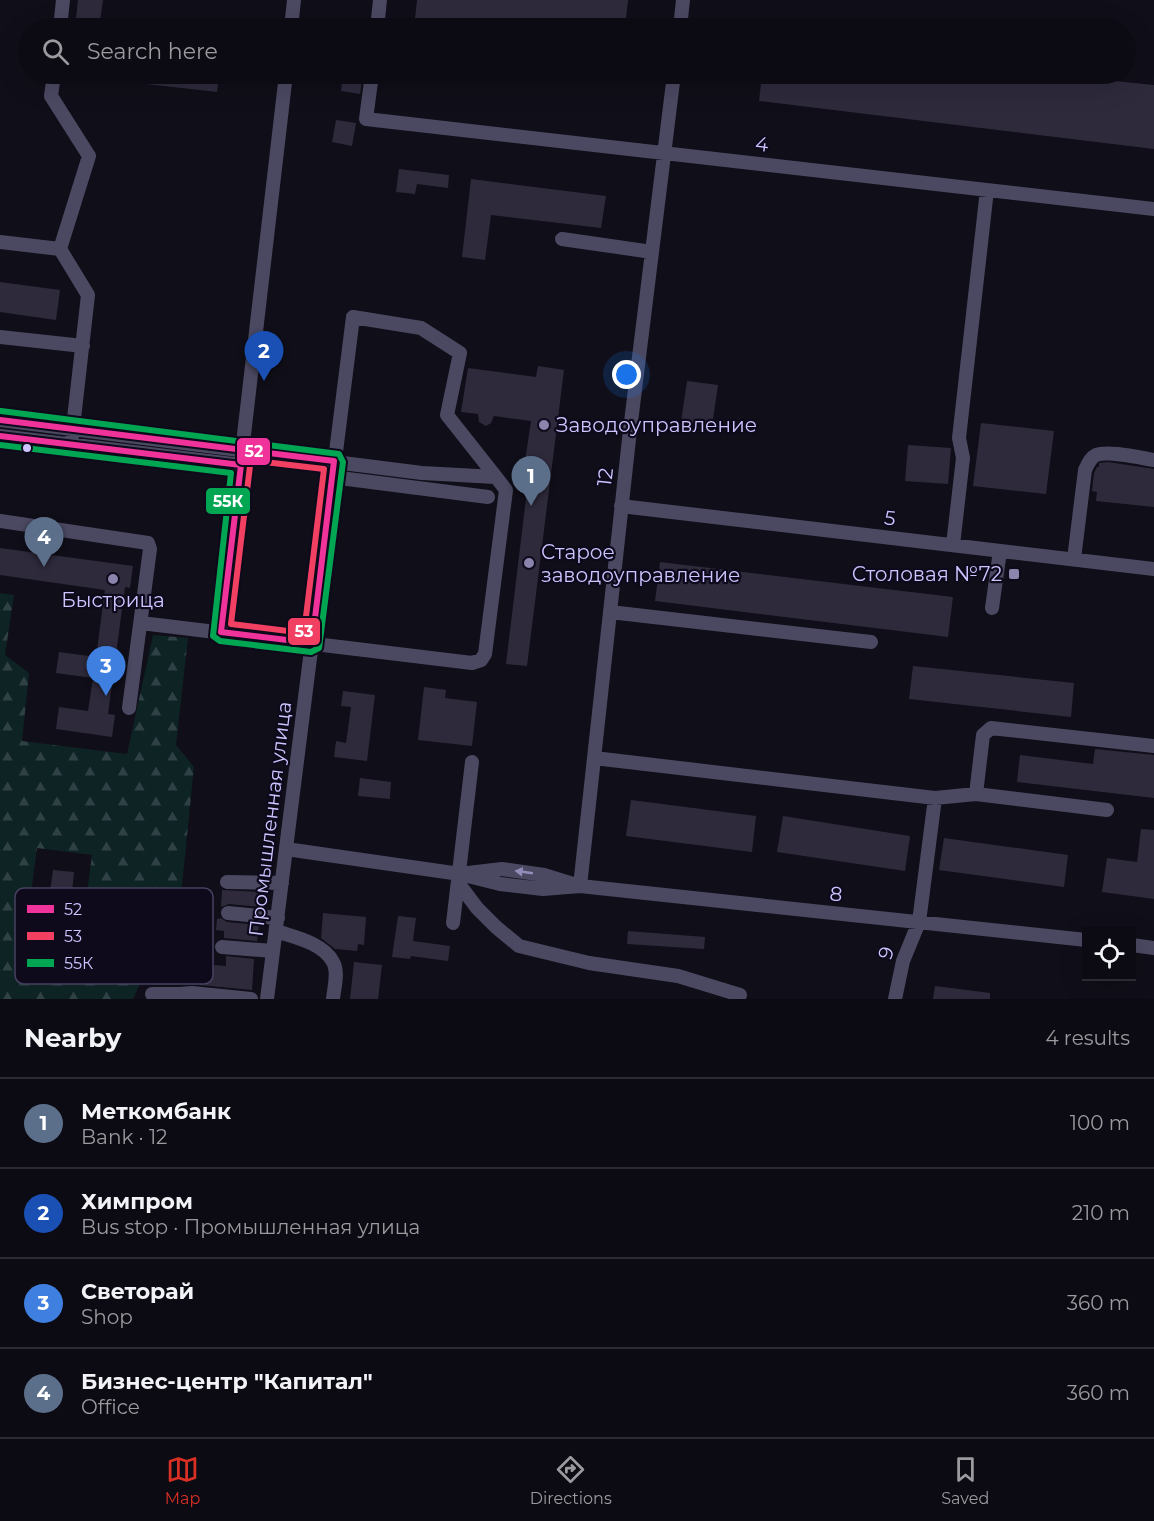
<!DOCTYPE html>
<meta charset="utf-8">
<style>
:root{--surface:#0c0a12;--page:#15131b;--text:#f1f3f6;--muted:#9a9a9f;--line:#2c2b32;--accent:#d93025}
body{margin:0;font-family:Montserrat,sans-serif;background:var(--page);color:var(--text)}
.controls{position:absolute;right:18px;bottom:18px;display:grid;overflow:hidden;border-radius:0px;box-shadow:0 6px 24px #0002}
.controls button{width:54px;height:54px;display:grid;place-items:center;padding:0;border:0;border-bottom:2px solid var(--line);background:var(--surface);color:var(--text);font:30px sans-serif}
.you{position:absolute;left:627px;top:375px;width:21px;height:21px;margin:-15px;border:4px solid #fff;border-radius:50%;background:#1a73e8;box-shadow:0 0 0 9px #1a73e833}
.badge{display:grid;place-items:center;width:39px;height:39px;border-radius:50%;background:var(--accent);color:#fff;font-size:20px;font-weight:700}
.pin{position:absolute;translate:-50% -50px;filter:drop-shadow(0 2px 3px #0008)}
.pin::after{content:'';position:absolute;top:32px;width:21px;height:18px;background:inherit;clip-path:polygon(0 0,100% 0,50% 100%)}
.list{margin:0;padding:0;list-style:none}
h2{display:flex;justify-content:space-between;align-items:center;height:78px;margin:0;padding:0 24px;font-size:26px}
h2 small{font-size:20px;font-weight:400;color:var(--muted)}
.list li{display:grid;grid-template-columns:39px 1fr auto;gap:18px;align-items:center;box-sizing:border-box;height:90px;padding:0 24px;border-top:2px solid var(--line)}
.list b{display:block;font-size:22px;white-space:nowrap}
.list p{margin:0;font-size:20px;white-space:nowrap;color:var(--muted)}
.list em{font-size:20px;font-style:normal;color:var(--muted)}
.icon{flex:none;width:33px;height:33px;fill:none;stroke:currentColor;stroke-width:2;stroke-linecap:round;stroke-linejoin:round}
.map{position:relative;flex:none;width:1154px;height:999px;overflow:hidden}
.search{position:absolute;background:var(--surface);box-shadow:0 6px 24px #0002;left:18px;right:18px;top:18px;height:66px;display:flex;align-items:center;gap:15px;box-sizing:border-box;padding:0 21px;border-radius:33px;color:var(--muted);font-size:22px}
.sheet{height:438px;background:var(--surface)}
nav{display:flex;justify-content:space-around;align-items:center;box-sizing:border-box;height:84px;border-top:2px solid var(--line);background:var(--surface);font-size:16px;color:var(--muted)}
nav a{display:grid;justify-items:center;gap:3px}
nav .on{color:var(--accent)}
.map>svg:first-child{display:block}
.forest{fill:url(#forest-firs);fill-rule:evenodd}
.building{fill:#2e2a3c}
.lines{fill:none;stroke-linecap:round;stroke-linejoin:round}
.minor{stroke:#4b4962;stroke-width:14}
.bus-1-casing{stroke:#0e0a1c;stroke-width:10}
.bus-2-casing{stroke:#0e0a1c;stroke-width:10}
.bus-3-casing{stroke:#0e0a1c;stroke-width:10}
.bus-1{stroke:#ef339a;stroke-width:6}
.bus-2{stroke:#f24062;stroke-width:6}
.bus-3{stroke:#00a651;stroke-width:6}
.oneway{fill:#928db8}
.poi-dot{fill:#8b85ae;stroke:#0e0a1c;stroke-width:2}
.bus-dot{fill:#cdc5ff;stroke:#0e0a1c;stroke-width:2}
.labels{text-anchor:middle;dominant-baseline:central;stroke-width:4.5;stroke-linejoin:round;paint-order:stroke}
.street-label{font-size:20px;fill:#cdc5ff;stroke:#0e0a1c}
.poi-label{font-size:20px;fill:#cdc5ff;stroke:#0e0a1c;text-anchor:start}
.key{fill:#0e0a1c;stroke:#474260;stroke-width:1.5}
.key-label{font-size:16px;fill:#cdc5ff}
.line-badge{stroke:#0e0a1c;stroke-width:2}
.badge-label{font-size:16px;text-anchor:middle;font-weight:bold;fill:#fff}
</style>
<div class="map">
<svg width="1154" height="999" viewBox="0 0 1154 999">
<defs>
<pattern id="forest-firs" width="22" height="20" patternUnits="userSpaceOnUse" patternTransform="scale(1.5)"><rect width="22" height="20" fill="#0d2324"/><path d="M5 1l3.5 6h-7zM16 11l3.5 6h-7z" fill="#2f4145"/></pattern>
</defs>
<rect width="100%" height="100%" fill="#100e18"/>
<!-- forest -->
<path class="forest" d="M0,593L14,595L5,655L29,673L22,741L127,754L153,635L188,638L176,745L194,767L181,895L133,999H0ZM37,848L92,855L84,916L29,909Z"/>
<!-- building -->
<path class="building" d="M78,0H103L99,28H75Z
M417,0H628L625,28H414Z
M110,74H200L219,76L217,92L110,80Z
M343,74H363L360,94L341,91Z
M762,74H1046L1154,85V149L759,101Z
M336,120L356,123L352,146L332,142Z
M399,169L449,175L448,188L417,184L415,194L396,192Z
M471,179L606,196L601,228L491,215L485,260L462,257Z
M0,282L60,290L56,320L0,312Z
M538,366L564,370L527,666L506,664L527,490L528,482L522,481L531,421L494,416L491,423L486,426L479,422L478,414L461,412L468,368L536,377Z
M687,381L718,385L712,426L681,422Z
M981,423L1054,431L1046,494L973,486Z
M908,445L951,448L948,484L905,481Z
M1108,462L1154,469V507L1096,501L1097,492L1092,491L1094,473L1097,467H1099V463Z
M0,548L133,566L130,588L125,587L108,714L115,715L112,737L56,729L59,707L88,711L93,678L56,673L59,652L96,657L105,590L0,575Z
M660,562L953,597L948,637L655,601Z
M913,666L1074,683L1071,717L909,699Z
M424,687L446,690L445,698L477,702L472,746L418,740Z
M343,691L375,695L367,761L334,757L336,741L346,743L351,707L341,706Z
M1095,749L1154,755V798L1017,782L1020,755L1093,764Z
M360,778L391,782L390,799L358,796Z
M631,800L756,816L752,852L626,836Z
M783,816L910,836L905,871L777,852Z
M1141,829L1154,830V899L1102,892L1107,858L1137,862Z
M944,838L1068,855L1064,887L939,870Z
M53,870L74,872L71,902L49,899Z
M222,890L261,892L260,907L229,904L221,907Z
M323,913L366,917L364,945L358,944L357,951L335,949L321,938Z
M398,916L416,918L413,941L450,946L448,961L411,956L410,959L392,957Z
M221,918L227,922L259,925L257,941L224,938V931L216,930L217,919Z
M628,931L705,937L704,949L627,944Z
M226,956L254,959L252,990L200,985L201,964L226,966Z
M354,962L382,965L378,999H350Z
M935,986L990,993V999H933Z"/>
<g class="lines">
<!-- minor -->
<path class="minor" d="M60,28L63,0
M291,28L294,0
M377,28L380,0
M680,28L683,0
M54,74L51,96L89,156L60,249
M372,74L366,119L1154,209
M562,239L652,252
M0,242L60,249L88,295L71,445
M0,337L83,346
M0,420L422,473L496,477L506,490L485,654L481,660L472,663L141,623
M0,436L241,465
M332,477L488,497
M621,506L1154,569
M0,521L148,543L150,549L129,708
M953,545L963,458L959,438L987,190
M1074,559L1085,470C1088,464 1090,458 1096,455C1108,450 1141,458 1154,460
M992,608L1000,551
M610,612L871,642
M221,632L286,74
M594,758L935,798L976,794L1107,810
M976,794L983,735L991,728L1154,746
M286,849L460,874L500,884L543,889L580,886L1086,940
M468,873L502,869L544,875L573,884
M227,882L282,883
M459,884L477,908L496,927L519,946L589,963L678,976L740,995
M580,886L630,430L674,74
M228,913L278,918
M453,923L472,762
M276,931C294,937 323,943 333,962C339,972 334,988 333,999
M1132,945L1154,948
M222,947L273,951
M152,994H180
M179,999L180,994L192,993L251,999
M267,999L353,317L421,328L460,353L447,415L496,477
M895,999L903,961L919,922L935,798"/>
<defs>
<path id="bus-1" d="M0,420L334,461L312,643L221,632L241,465L0,436"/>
<path id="bus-2" d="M248,460L324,469L304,633L231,624L250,466Z"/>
<path id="bus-3" d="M0,445L231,473L213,636L220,641L311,652L319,648L343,462L339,454L1,411"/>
</defs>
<!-- bus-1 casing -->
<use href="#bus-1" class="bus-1-casing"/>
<!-- bus-2 casing -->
<use href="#bus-2" class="bus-2-casing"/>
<!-- bus-3 casing -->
<use href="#bus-3" class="bus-3-casing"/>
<!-- bus-1 -->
<use href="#bus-1" class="bus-1"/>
<!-- bus-2 -->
<use href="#bus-2" class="bus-2"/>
<!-- bus-3 -->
<use href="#bus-3" class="bus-3"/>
</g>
<!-- one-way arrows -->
<defs><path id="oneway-solid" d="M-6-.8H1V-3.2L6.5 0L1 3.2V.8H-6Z" transform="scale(1.5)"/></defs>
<use class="oneway" href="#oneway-solid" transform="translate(524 872) rotate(-172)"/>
<!-- markers -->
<g class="poi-dot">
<circle cx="544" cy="425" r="6"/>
<circle cx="529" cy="563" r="6"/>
<rect x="1008" y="568" width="12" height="12" rx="3"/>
<circle cx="113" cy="579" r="6"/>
</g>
<circle class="bus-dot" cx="27" cy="448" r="5"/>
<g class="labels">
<!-- street labels -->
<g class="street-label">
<text transform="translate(762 144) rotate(7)">4</text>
<text transform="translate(605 477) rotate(-83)">12</text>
<text transform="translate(890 518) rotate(7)">5</text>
<text transform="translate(270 819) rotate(-83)">Промышленная улица</text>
<text transform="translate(836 894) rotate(6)">8</text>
<text transform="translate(886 953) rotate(-70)">9</text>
</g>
<!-- poi labels -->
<g class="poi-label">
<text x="556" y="425">Заводоуправление</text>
<text x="541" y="552">Старое<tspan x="541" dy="23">заводоуправление</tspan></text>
<text x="1002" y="574" text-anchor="end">Столовая №72</text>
<text x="113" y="600" text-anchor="middle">Быстрица</text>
</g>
</g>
<!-- legend -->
<rect x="15" y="888" width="198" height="96" rx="9" class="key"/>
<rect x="27" y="905" width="27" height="8" fill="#ef339a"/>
<rect x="27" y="932" width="27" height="8" fill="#f24062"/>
<rect x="27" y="959" width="27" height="8" fill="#00a651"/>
<g class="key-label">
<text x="64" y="915">52</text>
<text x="64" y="942">53</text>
<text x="64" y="969">55К</text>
</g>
<g class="line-badge">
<rect x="236" y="437" width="35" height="29" rx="6" fill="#ef339a"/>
<rect x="205" y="487" width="46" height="28" rx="6" fill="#00a651"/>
<rect x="287" y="617" width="34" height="29" rx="6" fill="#f24062"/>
</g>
<g class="badge-label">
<text x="254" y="457">52</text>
<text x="228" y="507">55К</text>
<text x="304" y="637">53</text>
</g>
</svg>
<div class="controls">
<button><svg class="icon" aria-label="locate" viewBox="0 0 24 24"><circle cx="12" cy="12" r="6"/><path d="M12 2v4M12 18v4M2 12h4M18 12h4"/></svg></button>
</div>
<div class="you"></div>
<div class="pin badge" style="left:531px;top:506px;background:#5c6f8a">1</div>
<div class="pin badge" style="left:264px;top:381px;background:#1a4fb4">2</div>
<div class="pin badge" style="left:106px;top:696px;background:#3f7fe0">3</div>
<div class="pin badge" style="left:44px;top:567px;background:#5c6f8a">4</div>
<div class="search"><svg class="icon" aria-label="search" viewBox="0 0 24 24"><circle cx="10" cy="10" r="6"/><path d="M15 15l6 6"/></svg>Search here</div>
</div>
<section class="sheet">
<h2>Nearby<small>4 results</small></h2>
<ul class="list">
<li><span class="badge" style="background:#5c6f8a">1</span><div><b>Меткомбанк</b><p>Bank · 12</p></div><em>100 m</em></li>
<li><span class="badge" style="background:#1a4fb4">2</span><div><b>Химпром</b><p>Bus stop · Промышленная улица</p></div><em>210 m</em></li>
<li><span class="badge" style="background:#3f7fe0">3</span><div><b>Светорай</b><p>Shop</p></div><em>360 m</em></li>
<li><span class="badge" style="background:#5c6f8a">4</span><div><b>Бизнес-центр &quot;Капитал&quot;</b><p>Office</p></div><em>360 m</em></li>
</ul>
</section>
<nav>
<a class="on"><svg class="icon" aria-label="map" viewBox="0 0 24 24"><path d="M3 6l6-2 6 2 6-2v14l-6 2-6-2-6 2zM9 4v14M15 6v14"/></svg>Map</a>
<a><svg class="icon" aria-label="directions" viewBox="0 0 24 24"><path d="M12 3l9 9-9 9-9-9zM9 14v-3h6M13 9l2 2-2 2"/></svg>Directions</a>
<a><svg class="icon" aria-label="saved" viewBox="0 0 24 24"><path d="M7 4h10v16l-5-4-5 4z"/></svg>Saved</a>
</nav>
